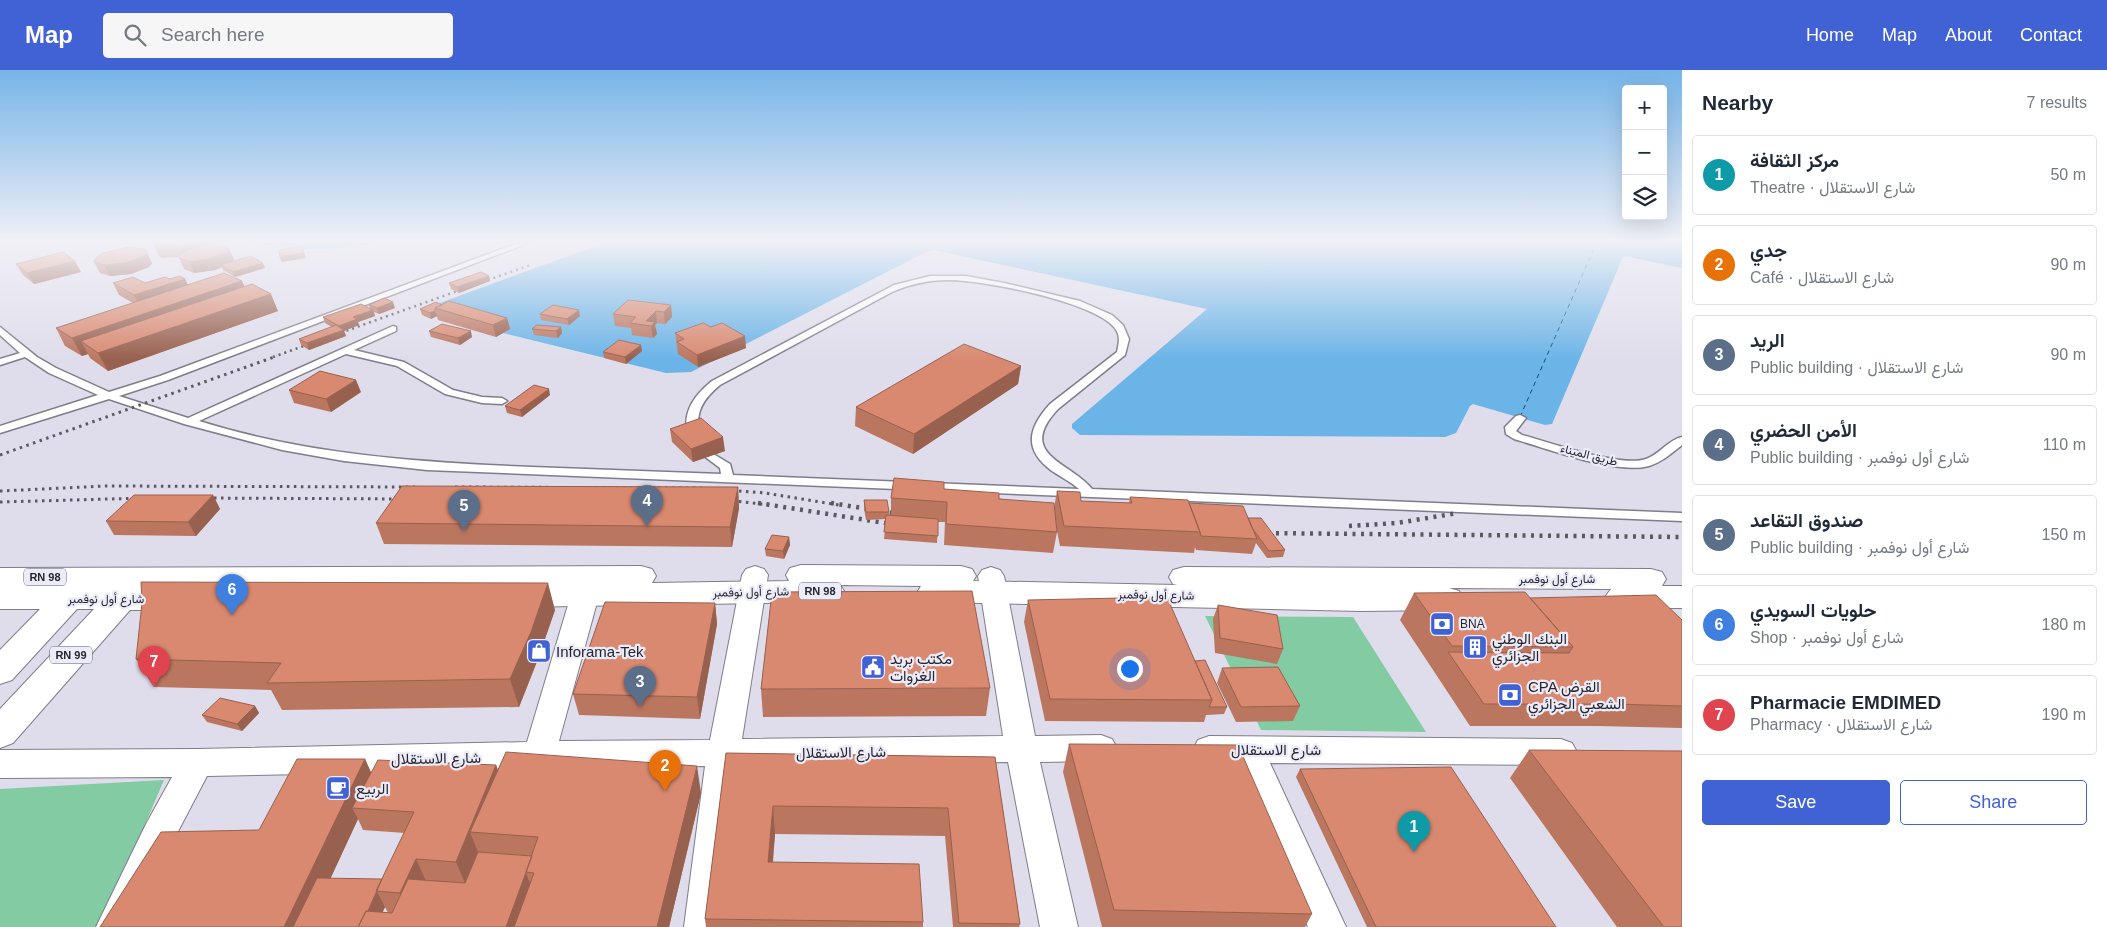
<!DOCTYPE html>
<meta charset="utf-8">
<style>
:root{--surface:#fff;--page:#f6f6f7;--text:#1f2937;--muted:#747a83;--line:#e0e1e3;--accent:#4162d4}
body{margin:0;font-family:Helvetica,Vazirmatn,sans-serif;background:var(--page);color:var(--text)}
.controls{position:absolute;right:15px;top:15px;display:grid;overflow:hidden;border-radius:5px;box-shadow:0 5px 20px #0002}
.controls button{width:45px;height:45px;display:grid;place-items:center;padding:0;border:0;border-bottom:1px solid var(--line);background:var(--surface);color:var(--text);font:25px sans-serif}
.you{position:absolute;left:1129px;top:598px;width:18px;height:18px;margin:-12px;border:4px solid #fff;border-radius:50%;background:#1a73e8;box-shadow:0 0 0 8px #1a73e833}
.badge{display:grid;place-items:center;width:32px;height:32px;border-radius:50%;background:var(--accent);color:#fff;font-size:16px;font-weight:700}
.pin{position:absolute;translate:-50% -41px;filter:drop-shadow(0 1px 2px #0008)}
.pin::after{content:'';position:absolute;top:26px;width:18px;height:15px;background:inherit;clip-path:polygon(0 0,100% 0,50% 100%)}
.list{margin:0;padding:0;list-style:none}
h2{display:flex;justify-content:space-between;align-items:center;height:65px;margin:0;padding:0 20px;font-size:21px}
h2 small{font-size:16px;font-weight:400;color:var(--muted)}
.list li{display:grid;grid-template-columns:32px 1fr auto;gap:15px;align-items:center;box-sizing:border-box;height:80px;margin:0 10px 10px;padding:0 10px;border:1px solid var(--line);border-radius:5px}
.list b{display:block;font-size:19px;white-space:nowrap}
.list p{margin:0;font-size:16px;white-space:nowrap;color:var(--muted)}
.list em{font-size:16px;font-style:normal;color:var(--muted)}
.actions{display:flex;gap:10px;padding:15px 20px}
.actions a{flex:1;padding:11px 0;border:1px solid var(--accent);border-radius:5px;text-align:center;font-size:18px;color:var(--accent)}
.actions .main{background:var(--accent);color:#fff}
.icon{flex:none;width:28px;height:28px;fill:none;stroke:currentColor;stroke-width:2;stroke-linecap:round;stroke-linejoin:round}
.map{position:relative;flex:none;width:1682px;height:857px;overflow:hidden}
header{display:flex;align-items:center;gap:30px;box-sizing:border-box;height:70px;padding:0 25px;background:var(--accent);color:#fff}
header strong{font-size:24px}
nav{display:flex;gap:28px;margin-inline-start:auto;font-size:18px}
.search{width:350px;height:45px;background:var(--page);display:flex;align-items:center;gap:12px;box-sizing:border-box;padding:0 18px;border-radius:5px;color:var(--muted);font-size:19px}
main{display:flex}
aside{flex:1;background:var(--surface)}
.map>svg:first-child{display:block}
.green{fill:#82cba3}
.water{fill:#6bb4e7}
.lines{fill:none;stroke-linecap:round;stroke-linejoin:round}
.ferry{stroke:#114a6c;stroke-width:1;stroke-dasharray:4.5 4;stroke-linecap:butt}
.service-casing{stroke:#7f7d8a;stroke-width:3}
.minor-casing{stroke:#7f7d8a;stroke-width:2}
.primary-casing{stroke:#7f7d8a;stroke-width:2}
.service{fill:#fff;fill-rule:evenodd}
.minor{fill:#fff;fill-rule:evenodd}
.primary{fill:#fff;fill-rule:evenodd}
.rail-far2{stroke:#5a5960;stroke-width:2.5;stroke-dasharray:2 4;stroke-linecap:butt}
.rail-far1{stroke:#5a5960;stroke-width:3;stroke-dasharray:2.5 4.5;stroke-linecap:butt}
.rail{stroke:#5a5960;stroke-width:4.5;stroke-dasharray:3 5.5;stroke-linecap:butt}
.wall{fill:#bb7660;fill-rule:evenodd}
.shaded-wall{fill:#98604e}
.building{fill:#d98970;stroke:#98604e}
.labels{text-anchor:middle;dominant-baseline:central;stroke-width:4.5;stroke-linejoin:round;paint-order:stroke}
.shield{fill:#ecebf9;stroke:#616169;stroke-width:1}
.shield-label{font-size:11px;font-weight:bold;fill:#26262b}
.street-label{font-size:12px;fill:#26262b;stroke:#ecebf9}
.poi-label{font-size:12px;fill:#26262b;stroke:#ecebf9;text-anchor:start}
.near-poi-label{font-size:15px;fill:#26262b;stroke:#ecebf9;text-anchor:start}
.near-street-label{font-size:15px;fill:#26262b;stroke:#ecebf9}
</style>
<header>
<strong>Map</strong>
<div class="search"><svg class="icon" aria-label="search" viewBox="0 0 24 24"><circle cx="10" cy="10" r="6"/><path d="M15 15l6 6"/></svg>Search here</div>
<nav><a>Home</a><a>Map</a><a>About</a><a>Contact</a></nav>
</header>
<main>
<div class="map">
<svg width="1682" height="857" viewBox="0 0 1682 857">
<rect width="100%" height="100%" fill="#dfddeb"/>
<!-- green -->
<path class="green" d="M1205,546L1353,547L1426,662L1261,660Z
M164,710L101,857H0V719Z"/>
<!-- water -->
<path class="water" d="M251,170H386C347,180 289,184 251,170Z
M612,170H1682V198L1629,187H1623L1552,354L1545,355L1473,334L1470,336L1456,363L1445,367L1080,365L1072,358V354L1207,239L934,180L924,183L691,302L666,303L429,245L426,238Z"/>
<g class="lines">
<!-- ferry -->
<path class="ferry" d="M1520,347L1595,176L1588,170"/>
<defs>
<path id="service" d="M526,170H536L168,310L119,326L188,348L393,256L396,257V261L354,280L404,292L453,320L482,327L502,328L507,331L502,334L482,333L445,324L397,296L346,284L199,351C308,385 418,392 532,397C595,399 658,402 721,404L720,398L704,386L710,382L730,394L733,405L1079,419C1071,412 1061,407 1052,401C1023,380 1028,358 1050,334L1117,282C1119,273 1121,265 1114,257C1091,231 983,210 948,210C928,210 910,214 892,222L720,315C703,329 695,342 699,364L693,367L687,364C683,340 695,325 712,311L894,215L930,206H966L1004,213L1080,231L1112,245L1123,255L1129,269L1125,285L1058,339C1015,385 1071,392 1092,419L1682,443V451L427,400L344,391L282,380L184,354L109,329L0,363V356L98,325L49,303L25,287L0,295V289L20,283L0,265V257L37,287L56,298L109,322L160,306Z
M1520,345L1526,348L1516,361L1522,365C1549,372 1621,398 1646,389C1660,384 1668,370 1682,367V375C1672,383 1662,392 1649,396C1617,405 1548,379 1514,369L1506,364L1505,357L1516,346Z"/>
<path id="minor" d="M755,496L764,499L768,505L742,669L1003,666L978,506L982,500L991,497L1000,500L1004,506L1035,666L1101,665L1112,669L1117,678L1112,687L1101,691L1040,692L1078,857H1040L1008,692L738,696L722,857H684L705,696L207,706L172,773L134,857H96L146,754L172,707L0,708V680L197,679L527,672L571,525L575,518L585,516L595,518L599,525L559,671L710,670L742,505L746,499Z
M1209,666L1561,669L1572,673L1577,682L1572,691L1561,695L1270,693L1346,857H1308L1238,692H1209L1198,688L1193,679L1198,670Z"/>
<path id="primary" d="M801,495L961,496L972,499L976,506L973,511L1177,515L1173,514L1169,507L1173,500L1184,497L1651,499L1662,502L1666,509L1662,516H1682V538H1621L1610,535L1605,527L1611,519L1449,518L1459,521L1464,529L1459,537L1448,540L1361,541L934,532L923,529L918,521L921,516L840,515L844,521L839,529L828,532L514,537L503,534L498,526L503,518L509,517L143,518H178L189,521L194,529L189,537L178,540H130L13,673L0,678V639L94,539H77L12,610L0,614V580L40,539H0V498L641,496L652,499L656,506L652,513L789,511L786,505L790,498Z"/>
</defs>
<!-- service casing -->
<use href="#service" class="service-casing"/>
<!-- minor casing -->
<use href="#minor" class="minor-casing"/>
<!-- primary casing -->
<use href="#primary" class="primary-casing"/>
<!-- service -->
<use href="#service" class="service"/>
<!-- minor -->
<use href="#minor" class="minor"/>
<!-- primary -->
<use href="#primary" class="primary"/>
<!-- rail-far2 -->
<path class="rail-far2" d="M273,287L533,194"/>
<!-- rail-far1 -->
<path class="rail-far1" d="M0,385L277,286
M455,417L702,418
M725,420L765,423L839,435
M0,421L105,416L415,417
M200,428L407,429
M725,430L770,435
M0,432L145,428"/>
<!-- rail -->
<path class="rail" d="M758,433L898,455
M831,433L905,445
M1349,456L1397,453L1458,443
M1259,463L1682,467"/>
</g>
<!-- wall -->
<path class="wall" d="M121,170H137L133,171Z
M158,170H206L208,175L229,179L234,189L233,191L265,198L235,207L223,200L222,197L215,200L194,203L184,199L179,187L162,188L159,186L154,175Z
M94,192L152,193L149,197L131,204L110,206L100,203Z
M16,194L81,202L34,214L23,205Z
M489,206L490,211L459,223L451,219L449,213Z
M170,209H185L188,215L242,211L244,216L278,241L108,301L90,288L88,284L82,286L65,276L56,258L133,233L119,225L113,213H145Z
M369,235L395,238L379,244L374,242L375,246L358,252L359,255L344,261L346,266L309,280L301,275L299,269L332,257L325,253L323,247L370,238Z
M442,235L507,248L510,259L496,267L438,250L437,246L431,249L422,245L420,239Z
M671,235L672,247L665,254L657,253L655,255L657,264L653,268L632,265L631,258L615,256L613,244Z
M540,244L580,246L569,255L541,250Z
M561,257L562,263L558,268L534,265L532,259Z
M429,261L472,267L460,275L431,267Z
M675,263L746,278L698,297L678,284Z
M641,275L642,281L626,294L604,288L603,282Z
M1021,296L1018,314L913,384L855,356L856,337Z
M289,320L361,322L331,342L294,333Z
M550,325L522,347L507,343L505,336Z
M670,359L725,381L693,392L672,372Z
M738,417L739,438L732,477L384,474L376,453Z
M944,419L1054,438L1057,421L1081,431L1129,433L1130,427L1189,434L1248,448L1285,480L1283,487L1267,488L1256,473L1252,484L1196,480L1195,477L1194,483L1060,476L1056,456L1057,462L1053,483L944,475L945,452H938L937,473L884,469L886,449L866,450L864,438V430L889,442V446H891V428Z
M213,425L220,439L196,466L114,465L106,451Z
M789,467L790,475L784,489L766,486L765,479Z
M1414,523L1530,528L1682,550V658L1597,656H1470L1400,550Z
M1028,530L1195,591L1227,637L1224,644L1206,645L1204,652L1045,651L1024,552Z
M715,533L717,554L700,649L579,645L573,624Z
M1218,535L1283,579L1277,594L1215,583L1213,549Z
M555,540L538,589L519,637L282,640L271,620L154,617L136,589Z
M1222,598L1300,636L1293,651L1236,652L1217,613Z
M990,618L986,646L763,647L761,619Z
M255,636L259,643L242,661L207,652L202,645Z
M1069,674L1312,844L1305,857H1102L1063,702Z
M1529,680L1682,857H1617L1510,708Z
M726,683L995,687L1020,854L1019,857H953L945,766L775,764L773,792L923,852V857H706L705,849Z
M365,689L371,703L496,695L498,700L701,723L669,857H100L259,760ZM358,749L363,760L405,763L382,809H330ZM385,837L388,843L382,842Z
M1300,699L1556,857H1367L1296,707Z"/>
<!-- shaded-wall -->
<path class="shaded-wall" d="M202,170H206L209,177L190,187L185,176Z
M302,176L306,188L282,192L280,187Z
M229,179L234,189L231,193L221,195L222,197L215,200L194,203L190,192Z
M147,182L152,193L149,197L131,204L110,206L104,195Z
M75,191L81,202L34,214L27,203Z
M263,193L265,198L235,207L233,202Z
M489,206L490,211L459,223L457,217Z
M185,209L190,220L140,236L134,225Z
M242,211L249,227L81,271L88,284L82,286L72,268Z
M271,224L278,241L108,301L98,283Z
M393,232L395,238L379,244L377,238Z
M671,235L672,247L665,254L664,242Z
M373,240L375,246L358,252L359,255L344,261L346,266L309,280L307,273L341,261L339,256L353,247Z
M579,240L580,246L569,255L567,249Z
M435,241L437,246L431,249L430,243Z
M656,241L657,253L655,255L657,264L653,268L651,256L646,251Z
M507,248L510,259L496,267L493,255Z
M561,257L562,263L558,268L556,261Z
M471,261L472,267L460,275L458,268Z
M745,266L746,278L698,297L697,285Z
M641,275L642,281L626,294L625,287Z
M1021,296L1018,314L913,384L914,364Z
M356,310L361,322L331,342L326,329Z
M549,319L550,325L522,347L520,340Z
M723,367L725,381L693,392L691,379Z
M738,417L739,438L732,477L730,457Z
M213,425L220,439L196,466L188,452Z
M789,467L790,475L784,489L783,481Z
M548,513L555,540L538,589L519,637L510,609Z
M715,533L717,554L700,649L697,627Z
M255,636L259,643L242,661L237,654Z
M365,689L375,711L352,738L358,749L308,857H284Z
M496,695L504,717L470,762L478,782L465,813L456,792Z
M697,696L701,723L669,857H657Z
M773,736L775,764L770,820L768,792Z
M416,789L426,811L411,844L400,823Z
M526,803L534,824L522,857H506Z
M377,822L385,837L376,857H361Z"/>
<!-- building -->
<path class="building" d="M159,170H202L185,176L157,177L154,175L155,172Z
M210,174L227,176L229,179L227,182L210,189L190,192L179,188V185L187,180Z
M302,176L304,183L280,187L279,180Z
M129,177L145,179L147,182L144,186L126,193L104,195L94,192L96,188L103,183Z
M63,182L75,191L27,203L16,194Z
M250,186L263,193L233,202L221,195Z
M481,202L489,206L457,217L449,213Z
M224,203L242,211L72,268L56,258Z
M180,206L185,209L134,225L113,213L133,207L145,213L165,207L170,209Z
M252,214L271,224L98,283L81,271Z
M384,228L393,232L377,238L369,235Z
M628,230L671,235L664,242L656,241L646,251L655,252L651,256L630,253L636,247L613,244Z
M449,231L507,248L493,255L435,238Z
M436,232L442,235L435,238V241L430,243L420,239Z
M361,234L373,240L353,247L357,249L339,256L323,247Z
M553,235L579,240L567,249L540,244Z
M703,253L711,257L722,253L745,266L697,285L677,272L684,269L675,263Z
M442,254L471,261L458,268L429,261Z
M336,255L344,260L307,273L299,269Z
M537,255L561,257L556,261L532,259Z
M619,270L641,275L625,287L603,282Z
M964,274L1021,296L914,364L856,337Z
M320,301L356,310L326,329L289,320Z
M534,315L549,319L520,340L505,336Z
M701,348L723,367L691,379L670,359Z
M894,408L944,412V419L999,423V429L1054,433L1057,462L946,454L947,432L891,428Z
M402,416L738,417L730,457L376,453Z
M1057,421L1080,422L1081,431L1132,433L1130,427L1188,430L1200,462L1064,456Z
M134,425H213L188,452L106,451Z
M864,430H887L889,442H866Z
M1189,433L1243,436L1257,469L1201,466L1200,462Z
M886,445L938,449V466L884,462Z
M1248,448H1261L1285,480L1269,481L1252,458Z
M772,465L789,467L783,481L765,479Z
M141,512L548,513L531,562L510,609L267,613L281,593L136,589L142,533Z
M972,521L990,618L761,619L772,522Z
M1525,522L1573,577L1452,576L1414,523Z
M1656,525L1682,550V636L1613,634H1484L1448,582L1569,583L1573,577L1530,528Z
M1167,527L1212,630L1050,629L1028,530Z
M605,532L715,533L697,627L573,624Z
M1218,535L1277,545L1283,579L1220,568Z
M1205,590L1227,637H1209L1212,630L1195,591Z
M1278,597L1300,636L1241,637L1222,598Z
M220,628L255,636L237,654L202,645Z
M1069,674L1238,675L1312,844L1114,840Z
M1529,680L1682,681V857H1664Z
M506,682L697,696L657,857H514L534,803L526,802L538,767L470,762Z
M726,683L995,687L1020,854L959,853L948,738L773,736L768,792L919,794L923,852L705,849Z
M297,689H365L284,857H100L161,762L259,760Z
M378,690L496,695L456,792L416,789L400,823L376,821L414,742L352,738Z
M1451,697L1556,857H1376L1300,699Z
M478,782L532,786L506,857H358L366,841L392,843L408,809L465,813Z
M317,808L382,809L368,841H366L358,857H293Z"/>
<!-- sky -->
<linearGradient id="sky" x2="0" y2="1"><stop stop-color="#76b4e8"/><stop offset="0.59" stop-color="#f1f0f6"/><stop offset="1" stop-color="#f1f0f6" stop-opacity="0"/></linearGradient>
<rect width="1682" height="290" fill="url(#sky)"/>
<!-- icons -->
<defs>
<symbol id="bank-square" viewBox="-11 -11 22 22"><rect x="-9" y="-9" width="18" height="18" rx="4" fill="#4162d4" stroke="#ecebf9"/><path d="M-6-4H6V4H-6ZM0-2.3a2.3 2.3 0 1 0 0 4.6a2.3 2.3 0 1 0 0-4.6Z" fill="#fff"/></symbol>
<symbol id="building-square" viewBox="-11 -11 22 22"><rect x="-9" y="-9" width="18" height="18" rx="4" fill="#4162d4" stroke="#ecebf9"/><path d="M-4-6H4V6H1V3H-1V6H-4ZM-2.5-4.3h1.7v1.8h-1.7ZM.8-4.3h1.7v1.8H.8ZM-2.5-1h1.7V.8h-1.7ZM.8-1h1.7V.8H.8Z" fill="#fff"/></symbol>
<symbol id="shop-square" viewBox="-11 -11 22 22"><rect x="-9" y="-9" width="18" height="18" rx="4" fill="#4162d4" stroke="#ecebf9"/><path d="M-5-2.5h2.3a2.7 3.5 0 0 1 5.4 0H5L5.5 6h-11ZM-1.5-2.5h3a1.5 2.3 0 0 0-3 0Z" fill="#fff"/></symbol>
<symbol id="civic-square" viewBox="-11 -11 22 22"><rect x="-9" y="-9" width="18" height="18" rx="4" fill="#4162d4" stroke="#ecebf9"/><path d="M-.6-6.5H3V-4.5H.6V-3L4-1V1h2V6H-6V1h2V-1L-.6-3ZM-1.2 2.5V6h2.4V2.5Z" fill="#fff"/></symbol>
<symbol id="cafe-square" viewBox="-11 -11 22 22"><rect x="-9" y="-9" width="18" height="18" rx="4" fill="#4162d4" stroke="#ecebf9"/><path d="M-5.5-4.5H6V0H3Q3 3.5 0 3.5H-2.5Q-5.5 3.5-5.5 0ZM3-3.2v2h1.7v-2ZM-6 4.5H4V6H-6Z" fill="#fff"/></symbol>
</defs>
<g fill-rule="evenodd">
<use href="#bank-square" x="1428" y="540" width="28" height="28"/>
<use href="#building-square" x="1461" y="563" width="28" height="28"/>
<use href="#shop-square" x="525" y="567" width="28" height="28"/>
<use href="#civic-square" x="859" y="583" width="28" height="28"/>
<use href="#bank-square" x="1496" y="611" width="28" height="28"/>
<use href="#cafe-square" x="324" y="704" width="28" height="28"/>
</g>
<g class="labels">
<!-- shield labels -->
<g class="shield">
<rect x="24" y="498.5" width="42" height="17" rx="4"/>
<rect x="799" y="512.5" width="42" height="17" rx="4"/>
<rect x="50" y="576.5" width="42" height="17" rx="4"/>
</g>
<g class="shield-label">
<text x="45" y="507">RN 98</text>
<text x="820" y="521">RN 98</text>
<text x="71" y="585">RN 99</text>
</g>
<!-- street labels -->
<g class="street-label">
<text transform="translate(1589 385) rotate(14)">طريق الميناء</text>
<text x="1557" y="509">شارع أول نوفمبر</text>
<text transform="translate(751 522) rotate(-1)">شارع أول نوفمبر</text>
<text transform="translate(1156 525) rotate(1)">شارع أول نوفمبر</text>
<text x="106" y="529">شارع أول نوفمبر</text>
</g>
<!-- poi labels -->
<g class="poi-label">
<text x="1460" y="554">BNA</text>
</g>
<!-- near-poi labels -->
<g class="near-poi-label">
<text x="1492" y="568">البنك الوطني<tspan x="1492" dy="17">الجزائري</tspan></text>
<text x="556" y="581">Inforama-Tek</text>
<text x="890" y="588">مكتب بريد<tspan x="890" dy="17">الغزوات</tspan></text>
<text x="1528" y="616">CPA القرض<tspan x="1528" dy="17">الشعبي الجزائري</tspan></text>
<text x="356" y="718">الربيع</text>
</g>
<!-- near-street labels -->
<g class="near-street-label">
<text x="1276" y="679">شارع الاستقلال</text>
<text transform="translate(841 682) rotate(-1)">شارع الاستقلال</text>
<text transform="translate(436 688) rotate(-1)">شارع الاستقلال</text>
</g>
</g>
</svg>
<div class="controls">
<button>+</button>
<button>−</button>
<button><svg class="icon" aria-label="layers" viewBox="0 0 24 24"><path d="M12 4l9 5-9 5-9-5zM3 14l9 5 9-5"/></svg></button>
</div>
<div class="you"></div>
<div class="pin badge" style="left:1414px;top:782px;background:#0f9aa8">1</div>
<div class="pin badge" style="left:665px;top:721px;background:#e8710a">2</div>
<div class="pin badge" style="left:640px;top:637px;background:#5c6f8a">3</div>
<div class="pin badge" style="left:647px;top:456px;background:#5c6f8a">4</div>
<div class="pin badge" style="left:464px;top:461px;background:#5c6f8a">5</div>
<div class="pin badge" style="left:232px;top:545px;background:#3f7fe0">6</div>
<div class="pin badge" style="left:154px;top:617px;background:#e0444e">7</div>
</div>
<aside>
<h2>Nearby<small>7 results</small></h2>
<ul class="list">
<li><span class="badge" style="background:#0f9aa8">1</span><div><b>مركز الثقافة</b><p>Theatre · شارع الاستقلال</p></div><em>50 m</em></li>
<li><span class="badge" style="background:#e8710a">2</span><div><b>جدي</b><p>Café · شارع الاستقلال</p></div><em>90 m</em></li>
<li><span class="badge" style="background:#5c6f8a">3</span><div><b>الريد</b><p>Public building · شارع الاستقلال</p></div><em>90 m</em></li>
<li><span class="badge" style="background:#5c6f8a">4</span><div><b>الأمن الحضري</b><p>Public building · شارع أول نوفمبر</p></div><em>110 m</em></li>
<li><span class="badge" style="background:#5c6f8a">5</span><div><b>صندوق التقاعد</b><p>Public building · شارع أول نوفمبر</p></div><em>150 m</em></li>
<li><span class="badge" style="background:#3f7fe0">6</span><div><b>حلويات السويدي</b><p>Shop · شارع أول نوفمبر</p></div><em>180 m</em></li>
<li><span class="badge" style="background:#e0444e">7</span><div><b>Pharmacie EMDIMED</b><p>Pharmacy · شارع الاستقلال</p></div><em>190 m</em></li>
</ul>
<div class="actions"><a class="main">Save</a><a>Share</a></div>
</aside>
</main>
